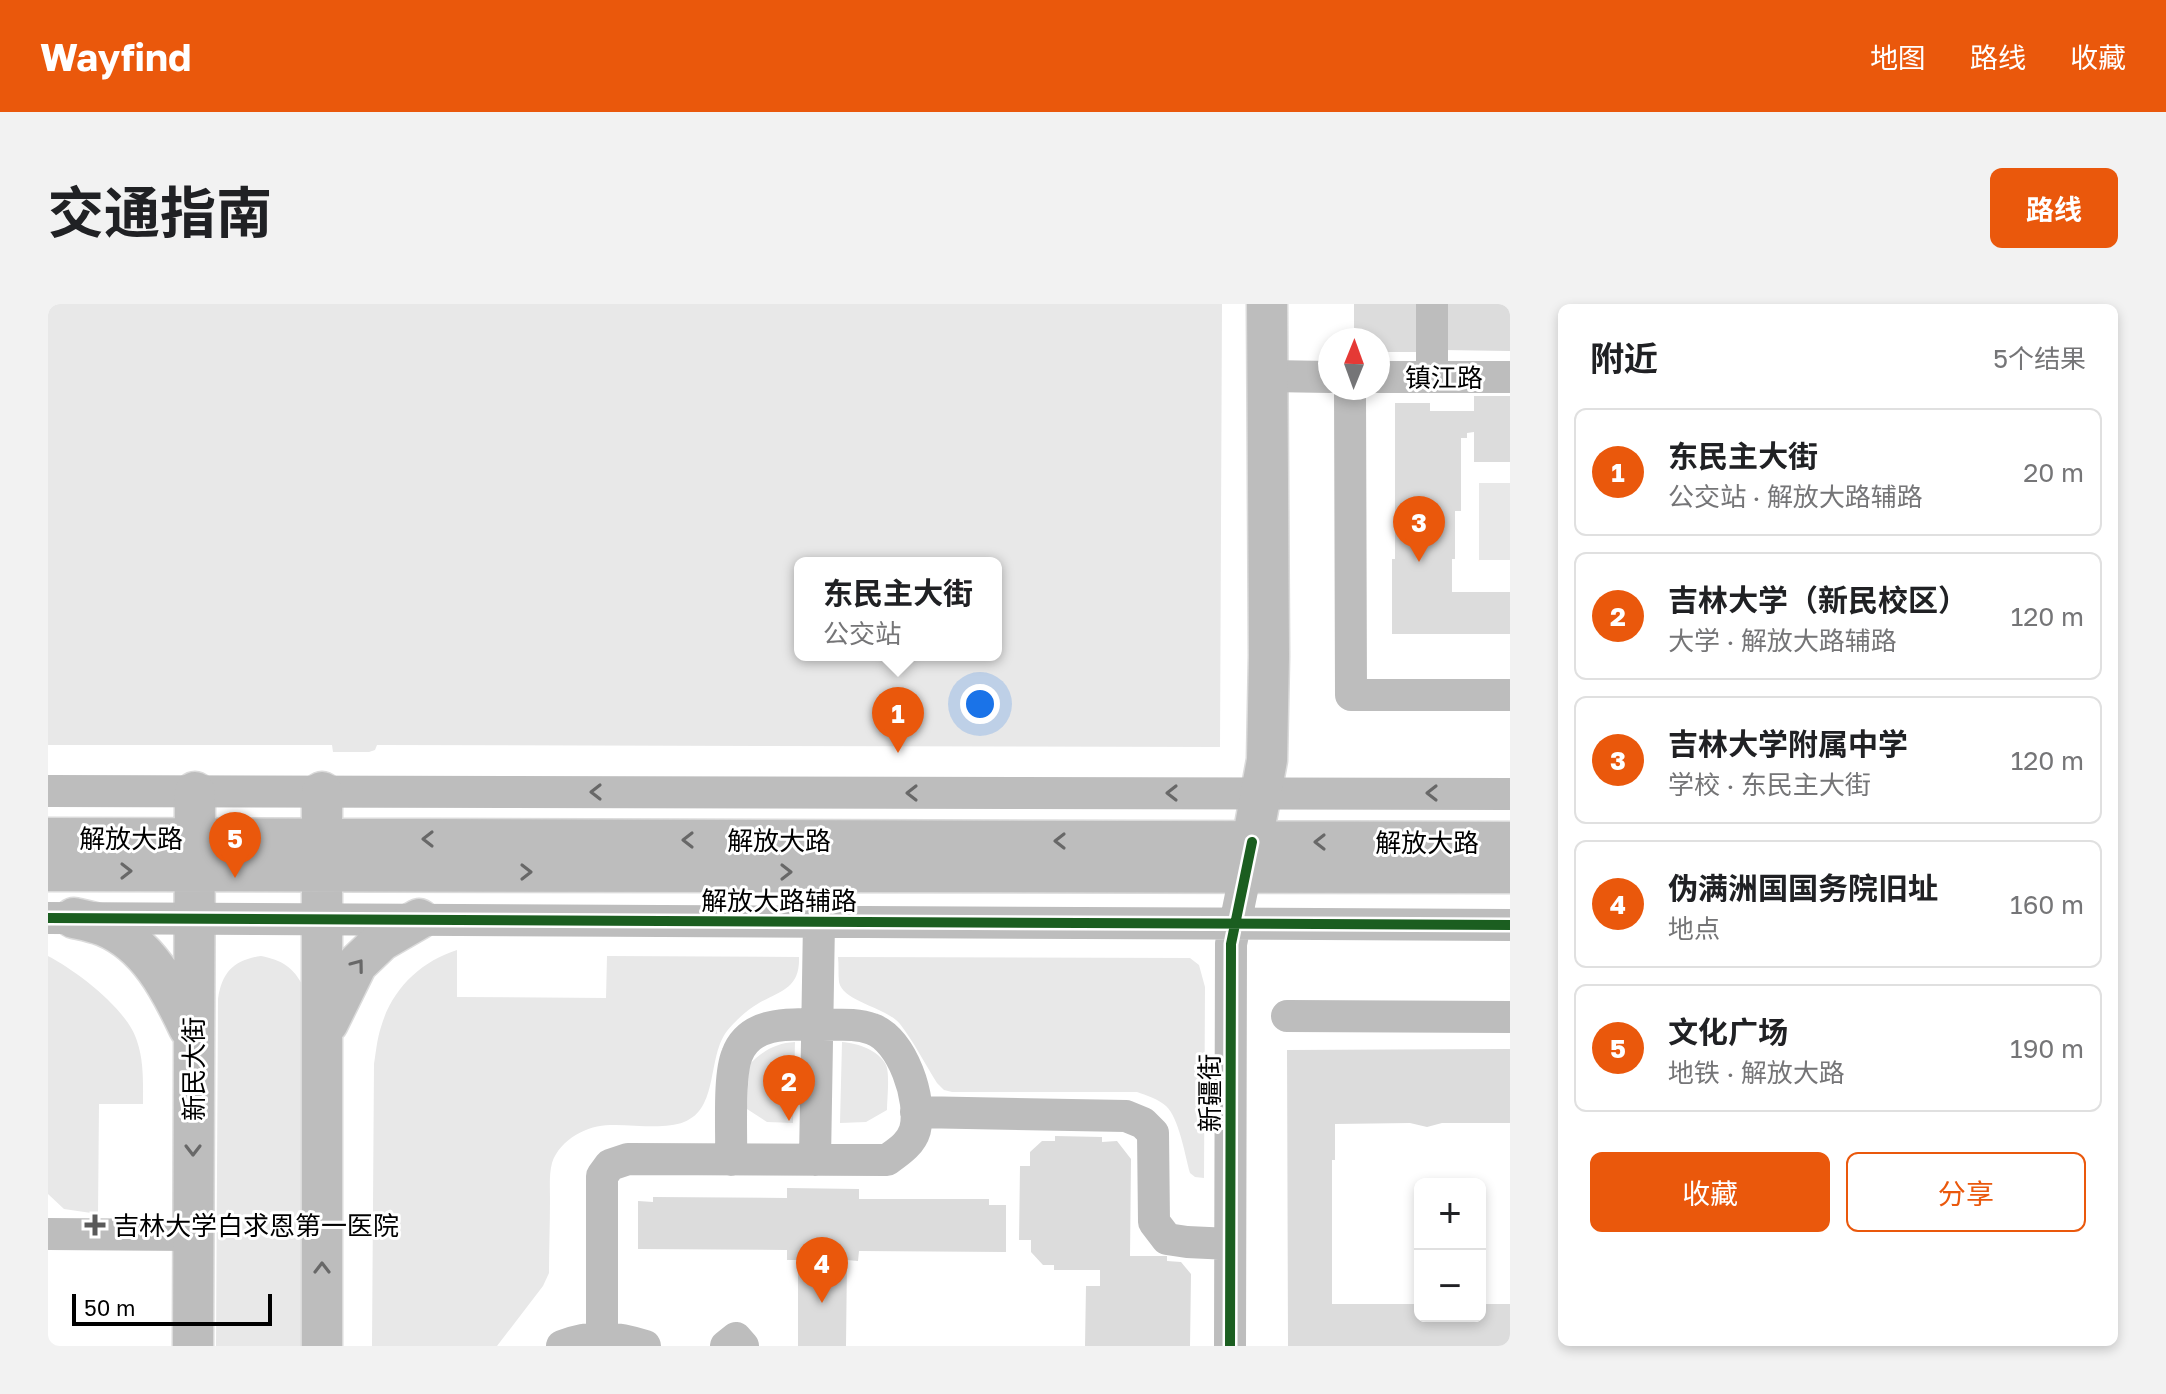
<!DOCTYPE html>
<html lang="zh">
<meta charset="utf-8">
<style>
:root{--surface:#fff;--page:#f2f2f2;--text:#202124;--muted:#757577;--line:#e0e0e0;--accent:#ea580c}
body{margin:0;font-family:"Golos Text","Noto Sans SC",sans-serif;background:var(--page);color:var(--text)}
.controls{position:absolute;right:24px;bottom:24px;display:grid;overflow:hidden;border-radius:12px;box-shadow:0 4px 12px #0003}
.controls button{width:72px;height:72px;display:grid;place-items:center;padding:0;border:0;border-bottom:2px solid var(--line);background:var(--surface);color:var(--text);font:40px sans-serif}
.compass{position:absolute;left:1270px;top:24px;width:72px;height:72px;border-radius:50%;background:var(--surface);box-shadow:0 4px 12px #0003;rotate:1deg}
.scale{position:absolute;left:24px;bottom:20px;width:200px;box-sizing:border-box;padding-left:8px;border:4px solid #000;border-top:0;font-size:22px;line-height:28px;white-space:nowrap;color:#000;-webkit-text-stroke:6px #fff;paint-order:stroke}
.you{position:absolute;left:932px;top:400px;width:28px;height:28px;margin:-20px;border:6px solid #fff;border-radius:50%;background:#1a73e8;box-shadow:0 0 0 12px #1a73e833}
.badge{display:grid;place-items:center;width:52px;height:52px;border-radius:50%;background:var(--accent);color:#fff;font-size:26px;font-weight:700}
.pin{position:absolute;translate:-50% -66px;filter:drop-shadow(0 2px 4px #0008)}
.pin::after{content:'';position:absolute;top:42px;width:28px;height:24px;background:inherit;clip-path:polygon(0 0,100% 0,50% 100%)}
.popup{position:absolute;left:746px;top:253px;width:208px;height:104px;box-sizing:border-box;display:grid;place-content:center;border-radius:12px;background:var(--surface);filter:drop-shadow(0 2px 6px #0005);font-size:26px;white-space:nowrap;color:var(--muted)}
.popup b{font-size:30px;color:var(--text)}
.popup::after{content:'';position:absolute;left:50%;top:100%;margin-left:-16px;border:16px solid transparent;border-top-color:var(--surface)}
.list{margin:0;padding:0;list-style:none}
h2{display:flex;justify-content:space-between;align-items:center;height:104px;margin:0;padding:0 32px;font-size:34px}
h2 small{font-size:26px;font-weight:400;color:var(--muted)}
.list li{display:grid;grid-template-columns:52px 1fr auto;gap:24px;align-items:center;box-sizing:border-box;height:128px;margin:0 16px 16px;padding:0 16px;border:2px solid var(--line);border-radius:12px}
.list b{display:block;font-size:30px;white-space:nowrap}
.list p{margin:0;font-size:26px;white-space:nowrap;color:var(--muted)}
.list em{font-size:26px;font-style:normal;color:var(--muted)}
.actions{display:flex;gap:16px;padding:24px 32px}
.actions a{flex:1;padding:18px 0;border:2px solid var(--accent);border-radius:12px;text-align:center;font-size:28px;color:var(--accent)}
.actions .main{background:var(--accent);color:#fff}
.map{position:relative;flex:none;width:1462px;height:1042px;overflow:hidden;border-radius:12px}
header{display:flex;align-items:center;gap:48px;box-sizing:border-box;height:112px;padding:0 40px;background:var(--accent);color:#fff}
header strong{font-size:38px}
nav{display:flex;gap:44px;margin-inline-start:auto;font-size:28px}
.intro{display:flex;align-items:center;justify-content:space-between;box-sizing:border-box;height:192px;padding:0 48px}
h1{margin:0;font-size:56px}
.button{padding:20px 36px;border-radius:12px;background:var(--accent);color:#fff;font-size:28px;font-weight:700}
main{display:flex;gap:48px;padding:0 48px}
aside{flex:1;background:var(--surface);border-radius:12px;box-shadow:0 4px 12px #0003}
.map>svg:first-child{display:block}
.green{fill:#e8e8e8;fill-rule:evenodd}
.building{fill:#dcdcdc}
.lines{fill:none;stroke-linecap:round;stroke-linejoin:round}
.major-casing{stroke:#dbdbdb;stroke-width:43}
.minor{stroke:#bdbdbd;stroke-width:32}
.major{stroke:#bdbdbd;stroke-width:40}
.cycleway-casing{stroke:#fff;stroke-width:15}
.cycleway{stroke:#1b5e20;stroke-width:10}
.oneway{stroke:#686868}
.poi-dot{fill:#595959;stroke:#fff;stroke-width:3}
.labels{text-anchor:middle;dominant-baseline:central;stroke-width:6;stroke-linejoin:round;paint-order:stroke}
.street-label{font-size:26px;fill:#000;stroke:#fff}
.poi-label{font-size:26px;fill:#000;stroke:#fff;text-anchor:start}
</style>
<header>
<strong>Wayfind</strong>
<nav><a>地图</a><a>路线</a><a>收藏</a></nav>
</header>
<div class="intro"><h1>交通指南</h1><a class="button">路线</a></div>
<main>
<div class="map">
<svg width="1462" height="1042" viewBox="0 0 1462 1042">
<rect width="100%" height="100%" fill="#fff"/>
<!-- green -->
<path class="green" d="M0,0H1174L1172,443L329,441L327,446L321,448H285L284,441H0ZM752,259H948V351H752Z
M1431,179H1462V256H1431Z
M409,646V693L558,694L559,652L751,653C752,684 734,686 711,699C699,706 687,717 679,727C659,753 671,805 636,818C616,826 584,820 562,821C540,821 512,835 504,859C501,870 502,884 502,896C502,920 501,945 501,969L495,982L449,1042H324L326,760C328,748 329,735 333,723C344,685 372,658 409,646Z
M0,652C29,667 80,706 89,737C96,757 95,780 95,800H51L50,910L16,905L0,890Z
M213,652C234,656 245,663 255,682V1042H168L170,695C174,668 186,656 213,652Z
M790,653L1142,654L1151,661L1157,683L1156,874L1147,873L1142,869C1137,851 1131,814 1118,802C1110,795 1098,791 1089,788H904L896,786L889,779C877,760 866,738 852,720C838,703 795,698 791,678C790,670 791,661 790,653Z
M747,738L745,819L719,818L699,805L701,761C714,747 728,739 747,738Z
M794,738C809,739 831,746 838,761C842,770 839,796 839,806L818,818L792,819Z"/>
<!-- building -->
<path class="building" d="M1306,0H1371V48H1330V36H1306Z
M1396,0H1462V47L1395,46Z
M1426,92H1462V158H1426V128L1419,129V134H1413V207H1407V255H1404V288H1462V330H1344V255H1347V99H1382V107H1426Z
M1462,745V819H1394L1379,823L1362,819L1287,820V856H1284V1000H1372V1012H1432V1000H1462V1042H1240L1239,746Z
M1007,832L1054,833V838L1069,837L1083,855L1082,952H1119V957L1133,958L1143,970L1142,1042H1037L1038,982H1052V966H1006V961H995L983,948V936H971L972,862H982V848L994,837H1007Z
M739,884L811,885V895H941V901H958V948L811,947L810,957L799,956L798,1042H750V956H739V946L590,945V897L605,898V893L739,894Z"/>
<g class="lines">
<defs>
<path id="major" d="M0,534L1462,538
M1204,538L1219,456L1221,352L1219,0
M0,567L1462,569
M26,614C35,616 46,618 56,622C100,640 122,684 141,724
M280,719L309,660L333,637L371,615
M145,1042L147,488
M274,1042V488"/>
</defs>
<!-- major casing -->
<use href="#major" class="major-casing"/>
<!-- minor -->
<path class="minor" d="M1219,72L1282,73
M1330,73H1462
M1384,73V0
M1302,84L1303,391H1462
M0,487L1462,490
M0,614L1462,621
M1239,712L1462,713
M868,808L1078,812L1095,819L1105,829L1106,918L1119,935L1139,938L1182,940
M767,856L771,618
M0,930L145,931
M554,1033V872L562,861L580,855L839,856C850,848 863,840 867,826C875,796 854,735 824,725C808,719 791,721 775,721C744,720 702,716 689,751C680,772 684,830 683,856
M514,1042C543,1031 568,1032 597,1042
M678,1042L688,1034L695,1042
M1182,1042L1183,640L1202,547"/>
<!-- major -->
<use href="#major" class="major"/>
<defs>
<path id="cycleway" d="M0,614L1462,621
M1182,1042L1183,640L1204,538"/>
</defs>
<!-- cycleway casing -->
<use href="#cycleway" class="cycleway-casing"/>
<!-- cycleway -->
<use href="#cycleway" class="cycleway"/>
</g>
<!-- one-way arrows -->
<defs><path id="oneway-chevron" d="M-2-3.5L2.5 0L-2 3.5" fill="none" stroke-width="1.6" stroke-linecap="round" stroke-linejoin="round" transform="scale(2)"/></defs>
<g class="oneway">
<use href="#oneway-chevron" transform="translate(548 488) rotate(-180)"/>
<use href="#oneway-chevron" transform="translate(864 489) rotate(-180)"/>
<use href="#oneway-chevron" transform="translate(1124 489) rotate(-180)"/>
<use href="#oneway-chevron" transform="translate(1384 489) rotate(-180)"/>
<use href="#oneway-chevron" transform="translate(380 535) rotate(-180)"/>
<use href="#oneway-chevron" transform="translate(640 536) rotate(-180)"/>
<use href="#oneway-chevron" transform="translate(1012 537) rotate(-180)"/>
<use href="#oneway-chevron" transform="translate(1272 538) rotate(-180)"/>
<use href="#oneway-chevron" transform="translate(78 567)"/>
<use href="#oneway-chevron" transform="translate(478 568)"/>
<use href="#oneway-chevron" transform="translate(738 568)"/>
<use href="#oneway-chevron" transform="translate(310 661) rotate(-53)"/>
<use href="#oneway-chevron" transform="translate(145 846) rotate(90)"/>
<use href="#oneway-chevron" transform="translate(274 964) rotate(-90)"/>
</g>
<!-- markers -->
<path class="poi-dot" d="M43 909h8v8h8v8h-8v8h-8v-8h-8v-8h8z"/>
<g class="labels">
<!-- street labels -->
<g class="street-label">
<text x="1396" y="73">镇江路</text>
<text x="83" y="534">解放大路</text>
<text x="731" y="536">解放大路</text>
<text x="1379" y="538">解放大路</text>
<text x="731" y="596">解放大路辅路</text>
<text transform="translate(145 765) rotate(-90)">新民大街</text>
<text transform="translate(1161 789) rotate(-90)">新疆街</text>
</g>
<!-- poi labels -->
<g class="poi-label">
<text x="65" y="921">吉林大学白求恩第一医院</text>
</g>
</g>
</svg>
<div class="controls">
<button>+</button>
<button>−</button>
</div>
<svg class="compass" viewBox="-18 -18 36 36"><path d="M0-13l5 13h-10z" fill="#e53935"/><path d="M0 13l5-13h-10z" fill="#757577"/></svg>
<div class="scale">50 m</div>
<div class="you"></div>
<div class="pin badge" style="left:850px;top:449px">1</div>
<div class="popup"><b>东民主大街</b>公交站</div>
<div class="pin badge" style="left:741px;top:817px">2</div>
<div class="pin badge" style="left:1371px;top:258px">3</div>
<div class="pin badge" style="left:774px;top:999px">4</div>
<div class="pin badge" style="left:187px;top:574px">5</div>
</div>
<aside>
<h2>附近<small>5个结果</small></h2>
<ul class="list">
<li><span class="badge">1</span><div><b>东民主大街</b><p>公交站 · 解放大路辅路</p></div><em>20 m</em></li>
<li><span class="badge">2</span><div><b>吉林大学（新民校区）</b><p>大学 · 解放大路辅路</p></div><em>120 m</em></li>
<li><span class="badge">3</span><div><b>吉林大学附属中学</b><p>学校 · 东民主大街</p></div><em>120 m</em></li>
<li><span class="badge">4</span><div><b>伪满洲国国务院旧址</b><p>地点</p></div><em>160 m</em></li>
<li><span class="badge">5</span><div><b>文化广场</b><p>地铁 · 解放大路</p></div><em>190 m</em></li>
</ul>
<div class="actions"><a class="main">收藏</a><a>分享</a></div>
</aside>
</main>
